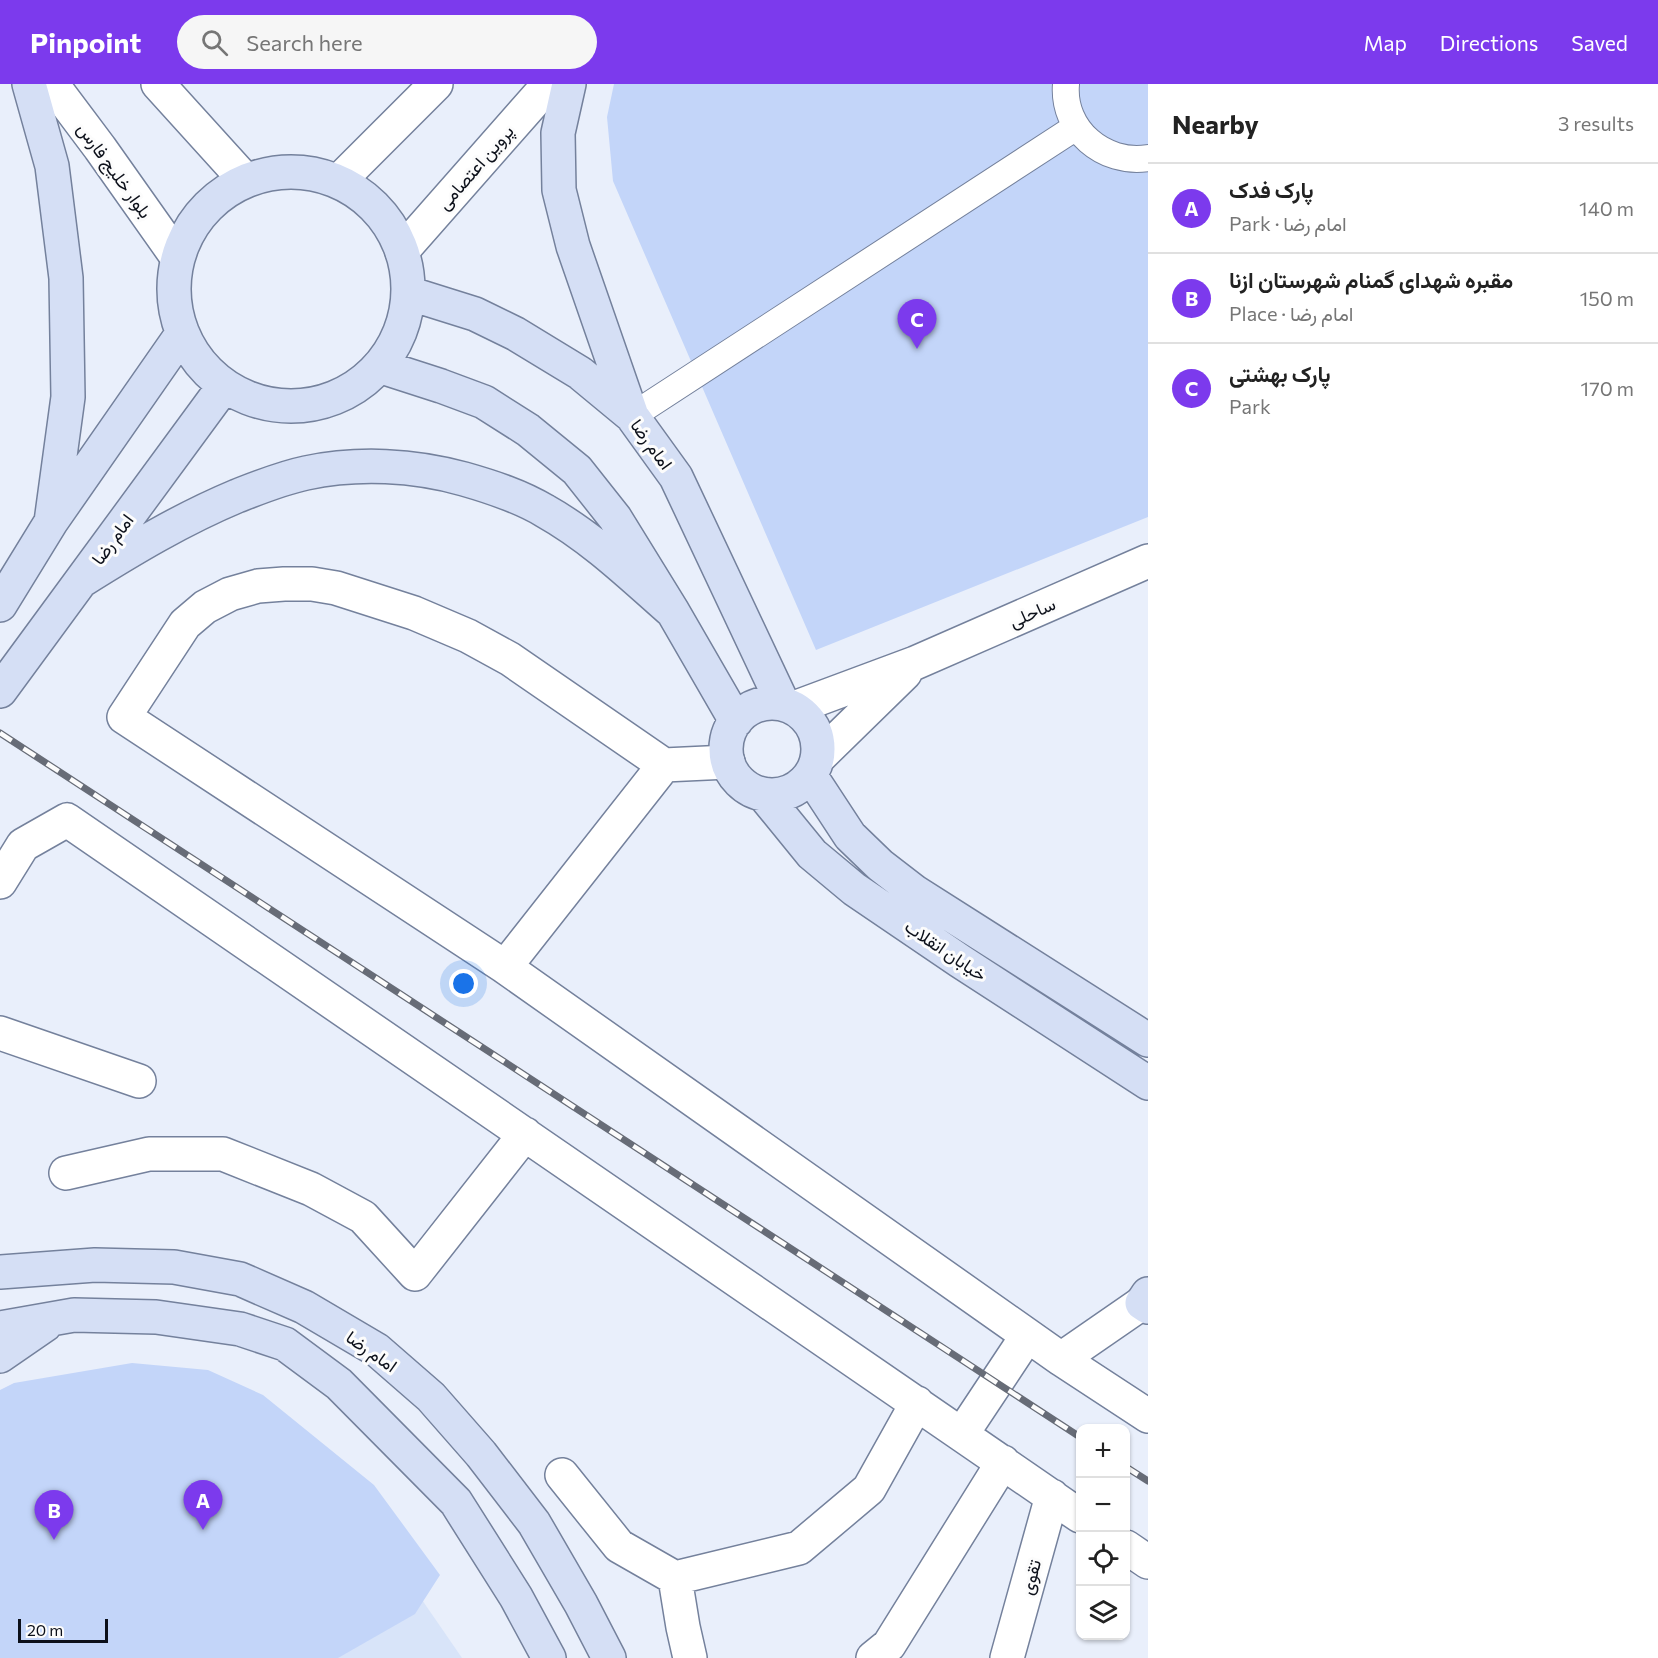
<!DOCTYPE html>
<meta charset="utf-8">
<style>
:root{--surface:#fff;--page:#f6f6f6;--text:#222;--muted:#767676;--line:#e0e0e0;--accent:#7c3aed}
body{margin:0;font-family:Commissioner,Vazirmatn,sans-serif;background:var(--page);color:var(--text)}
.controls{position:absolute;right:18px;bottom:18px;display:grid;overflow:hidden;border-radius:12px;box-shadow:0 2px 4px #0004}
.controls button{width:54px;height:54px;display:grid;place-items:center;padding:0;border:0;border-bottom:2px solid var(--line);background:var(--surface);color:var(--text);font:30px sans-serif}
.scale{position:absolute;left:18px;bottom:15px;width:90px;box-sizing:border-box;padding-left:6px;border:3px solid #0c101a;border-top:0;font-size:16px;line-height:21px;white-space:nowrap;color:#0c101a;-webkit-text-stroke:4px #fcfcfc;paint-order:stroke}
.you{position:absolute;left:464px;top:900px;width:21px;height:21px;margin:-15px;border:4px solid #fff;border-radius:50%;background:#1a73e8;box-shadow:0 0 0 9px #1a73e833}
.badge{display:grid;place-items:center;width:39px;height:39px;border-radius:50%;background:var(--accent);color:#fff;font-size:20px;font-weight:700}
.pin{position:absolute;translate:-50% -50px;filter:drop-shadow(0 2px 3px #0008)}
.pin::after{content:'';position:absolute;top:32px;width:21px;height:18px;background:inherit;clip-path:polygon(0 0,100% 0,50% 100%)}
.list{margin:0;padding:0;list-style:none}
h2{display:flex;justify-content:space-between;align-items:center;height:78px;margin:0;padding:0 24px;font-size:26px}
h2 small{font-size:20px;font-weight:400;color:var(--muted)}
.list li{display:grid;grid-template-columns:39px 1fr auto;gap:18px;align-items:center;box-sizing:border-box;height:90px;padding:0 24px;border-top:2px solid var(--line)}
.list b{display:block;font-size:22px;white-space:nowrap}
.list p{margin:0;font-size:20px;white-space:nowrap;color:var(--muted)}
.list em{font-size:20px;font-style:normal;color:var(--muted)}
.icon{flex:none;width:33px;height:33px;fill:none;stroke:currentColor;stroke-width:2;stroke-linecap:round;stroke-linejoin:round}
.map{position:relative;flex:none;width:1148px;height:1574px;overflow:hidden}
header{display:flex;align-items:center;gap:36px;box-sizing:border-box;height:84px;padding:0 30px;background:var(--accent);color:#fff}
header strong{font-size:28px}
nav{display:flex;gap:33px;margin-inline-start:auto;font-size:21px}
.search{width:420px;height:54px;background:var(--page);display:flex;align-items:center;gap:15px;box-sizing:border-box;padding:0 21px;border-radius:33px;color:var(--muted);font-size:22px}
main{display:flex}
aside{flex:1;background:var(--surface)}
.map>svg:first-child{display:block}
.built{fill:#d8e4f9}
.green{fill:#c3d5f9}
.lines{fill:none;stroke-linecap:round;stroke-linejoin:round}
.pedestrian-casing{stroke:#74819c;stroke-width:28}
.minor-casing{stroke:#74819c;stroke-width:36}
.tertiary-casing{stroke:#74819c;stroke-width:36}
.secondary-casing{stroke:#74819c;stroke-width:36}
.pedestrian{stroke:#fff;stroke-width:26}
.minor{stroke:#fff;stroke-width:33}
.tertiary{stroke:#fff;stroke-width:33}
.secondary{stroke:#d5dff5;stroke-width:33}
.rail-casing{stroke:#676c77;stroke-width:7}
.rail{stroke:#fcfcfc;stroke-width:4.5;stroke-dasharray:14;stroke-linecap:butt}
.labels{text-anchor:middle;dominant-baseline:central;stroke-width:6;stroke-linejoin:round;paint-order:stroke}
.street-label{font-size:18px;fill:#0c101a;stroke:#fcfcfc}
</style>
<header>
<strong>Pinpoint</strong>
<div class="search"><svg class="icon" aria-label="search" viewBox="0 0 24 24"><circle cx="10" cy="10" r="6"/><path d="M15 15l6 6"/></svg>Search here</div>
<nav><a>Map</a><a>Directions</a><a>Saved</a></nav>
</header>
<main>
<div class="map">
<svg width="1148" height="1574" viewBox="0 0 1148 1574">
<rect width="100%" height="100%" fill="#e9effb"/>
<!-- built -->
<path class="built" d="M409,1497L462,1574H305Z"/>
<!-- green -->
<path class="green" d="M614,0H1148V433L816,566L613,97L607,33Z
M132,1279L208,1286L263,1311L374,1401L440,1491L415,1530L338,1574H0V1306L14,1299Z"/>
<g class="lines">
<defs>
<path id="pedestrian" d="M1066,0C1062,46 1104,81 1148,74
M632,332L1076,43"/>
<path id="minor" d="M794,624L915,579L1148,477
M818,674L905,589
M728,678L664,681L510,575L468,552L414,529L336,504L312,500H284L258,502L230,510L205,523L185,540L124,633L505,883L1061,1275L1142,1219
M0,798L23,761L67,736L1080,1432
M505,883L664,681
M0,949L139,997
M66,1089L149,1070H223L311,1105L363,1133L415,1190L525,1050
M1061,1275L1148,1332
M962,1350L1027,1252
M562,1391L619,1462L675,1494
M1126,1463L1148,1478
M690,1574L683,1543L675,1494L799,1464L869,1405L917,1319
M873,1574L889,1561L1003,1378
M1007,1574L1052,1412"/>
<path id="tertiary" d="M52,0L100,64L177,173
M158,0L245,96
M339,97L436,0
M402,167L549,0"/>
<path id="secondary" d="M29,0L52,82L66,194L68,313L51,438
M569,0L558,49L559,106L573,162L632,332
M174 205a117 117 0 1 1 234 0a117 117 0 1 1-234 0Z
M408,209L475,230L516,250L580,289L632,332L676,393L783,620
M379,282L441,302L484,318L528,346L577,386L615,434L673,528L736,637
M81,497C132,465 182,435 237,412C260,403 282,394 306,389C358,378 414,381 464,395C492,403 520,412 545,427C593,454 632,492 673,528
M0,521L51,438L182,250
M0,607L224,302
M726 665a46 46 0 1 1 92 0a46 46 0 1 1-92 0Z
M810,691L850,752L880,781L915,808L1148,956
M763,710L812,770L854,805L960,877L1148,999
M0,1188L95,1181L174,1183L240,1195L304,1223L377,1266L431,1313L481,1370L534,1439L581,1520L609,1574
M1148,1210L1142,1219L1148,1223
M0,1244L74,1231L156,1233L240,1245L285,1260L339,1300L456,1418L516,1513L549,1574
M0,1272L45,1241"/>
</defs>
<!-- pedestrian casing -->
<use href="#pedestrian" class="pedestrian-casing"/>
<!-- minor casing -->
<use href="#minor" class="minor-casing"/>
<!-- tertiary casing -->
<use href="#tertiary" class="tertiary-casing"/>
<!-- secondary casing -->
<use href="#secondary" class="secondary-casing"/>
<!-- pedestrian -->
<use href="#pedestrian" class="pedestrian"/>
<!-- minor -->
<use href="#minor" class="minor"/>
<!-- tertiary -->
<use href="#tertiary" class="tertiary"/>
<!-- secondary -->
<use href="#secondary" class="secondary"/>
<defs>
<path id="rail" d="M0,649L1080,1353
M1126,1383L1148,1397"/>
</defs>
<!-- rail casing -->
<use href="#rail" class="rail-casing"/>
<!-- rail -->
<use href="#rail" class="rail"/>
</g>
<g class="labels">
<!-- street labels -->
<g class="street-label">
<text transform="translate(475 83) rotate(-49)">پروین اعتصامی</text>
<text transform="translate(115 86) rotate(54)">بلوار خلیج فارس</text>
<text transform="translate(652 360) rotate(54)">امام رضا</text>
<text transform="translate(112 455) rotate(-54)">امام رضا</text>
<text transform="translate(1032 528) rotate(-24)">ساحلی</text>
<text transform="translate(946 866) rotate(34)">خیابان انقلاب</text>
<text transform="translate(372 1267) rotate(35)">امام رضا</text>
<text transform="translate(1030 1493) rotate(-75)">تقوی</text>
</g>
</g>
</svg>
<div class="controls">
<button>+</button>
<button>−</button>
<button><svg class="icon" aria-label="locate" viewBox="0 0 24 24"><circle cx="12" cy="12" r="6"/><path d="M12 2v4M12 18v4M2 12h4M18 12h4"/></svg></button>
<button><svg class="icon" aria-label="layers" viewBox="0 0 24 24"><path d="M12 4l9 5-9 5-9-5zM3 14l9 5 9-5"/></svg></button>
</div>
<div class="scale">20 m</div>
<div class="you"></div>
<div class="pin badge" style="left:203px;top:1446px">A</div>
<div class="pin badge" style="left:54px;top:1456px">B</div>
<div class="pin badge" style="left:917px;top:265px">C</div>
</div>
<aside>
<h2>Nearby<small>3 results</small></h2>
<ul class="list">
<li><span class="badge">A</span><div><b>پارک فدک</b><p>Park · امام رضا</p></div><em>140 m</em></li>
<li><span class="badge">B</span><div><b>مقبره شهدای گمنام شهرستان ازنا</b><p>Place · امام رضا</p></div><em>150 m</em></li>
<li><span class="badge">C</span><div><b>پارک بهشتی</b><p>Park</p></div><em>170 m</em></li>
</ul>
</aside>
</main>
